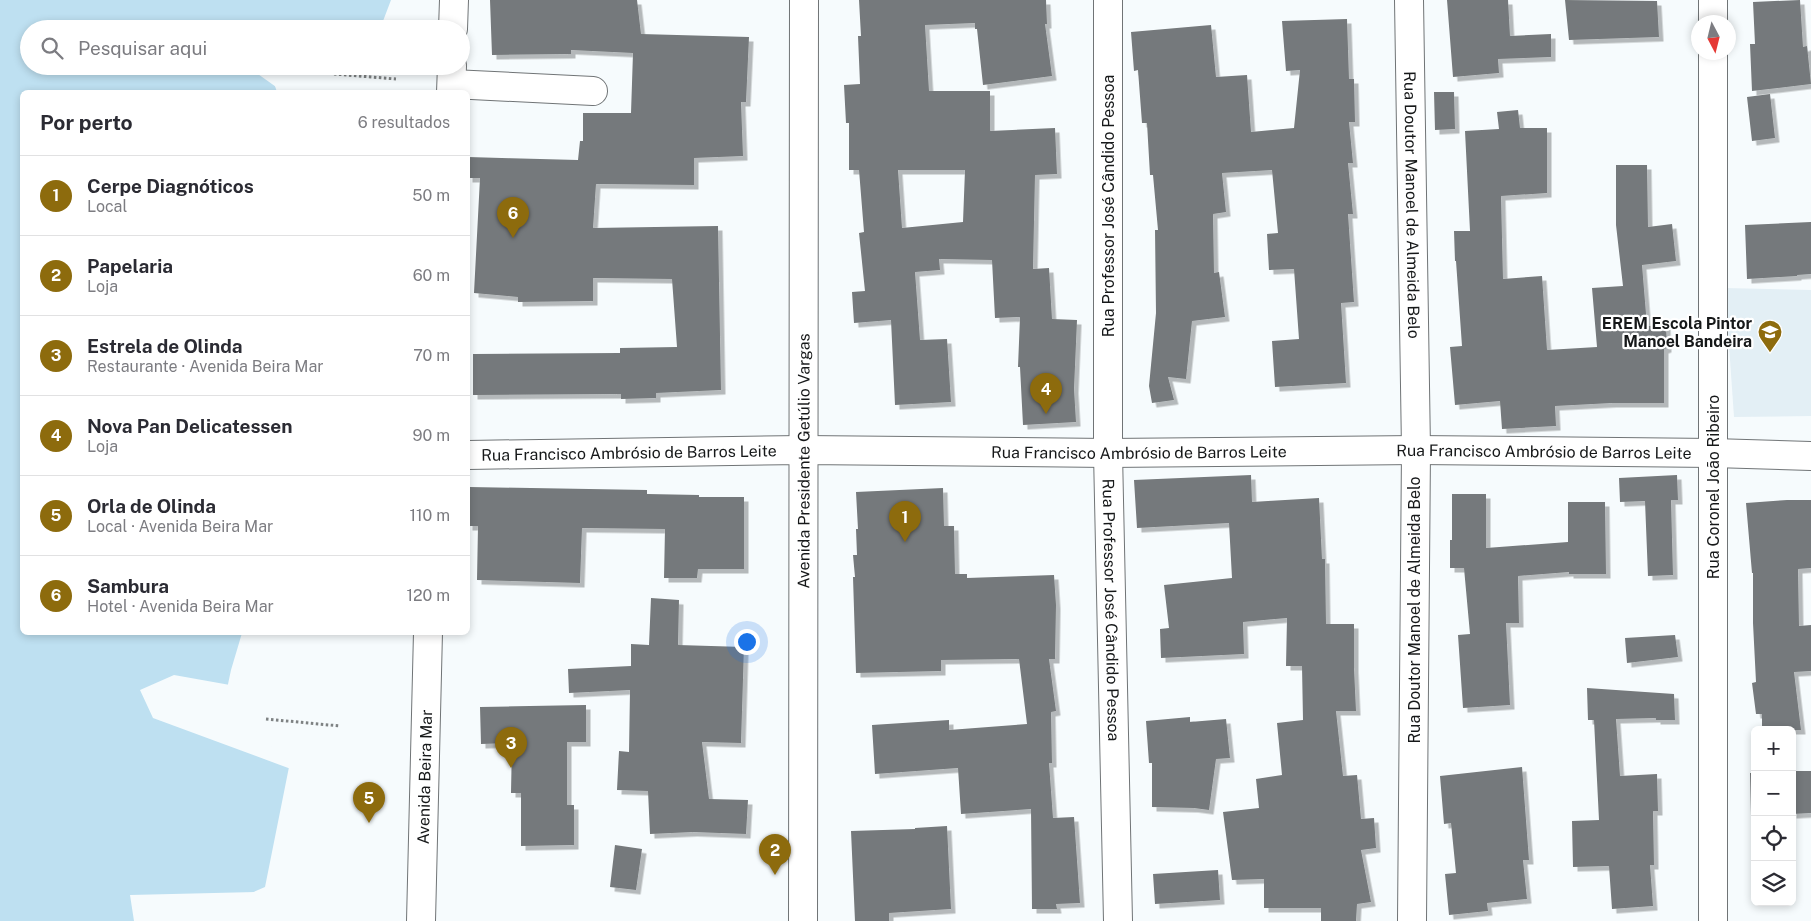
<!DOCTYPE html>
<html lang="pt">
<meta charset="utf-8">
<style>
:root{--surface:#fff;--page:#f2f2f3;--text:#2b2b33;--muted:#7c7c81;--line:#e1e1e2;--accent:#8d6b0d}
body{margin:0;font-family:"Public Sans",sans-serif;background:var(--page);color:var(--text)}
.controls{position:absolute;right:15px;bottom:15px;display:grid;overflow:hidden;border-radius:8px;box-shadow:0 2px 8px #0003}
.controls button{width:45px;height:45px;display:grid;place-items:center;padding:0;border:0;border-bottom:1px solid var(--line);background:var(--surface);color:var(--text);font:25px sans-serif}
.compass{position:absolute;left:1691px;top:15px;width:45px;height:45px;border-radius:50%;background:var(--surface);box-shadow:0 2px 8px #0003;rotate:173deg}
.you{position:absolute;left:746px;top:641px;width:18px;height:18px;margin:-12px;border:4px solid #fff;border-radius:50%;background:#1a73e8;box-shadow:0 0 0 8px #1a73e833}
.badge{display:grid;place-items:center;width:32px;height:32px;border-radius:50%;background:var(--accent);color:#fff;font-size:16px;font-weight:700}
.pin{position:absolute;translate:-50% -41px;filter:drop-shadow(0 1px 2px #0008)}
.pin::after{content:'';position:absolute;top:26px;width:18px;height:15px;background:inherit;clip-path:polygon(0 0,100% 0,50% 100%)}
.list{margin:0;padding:0;list-style:none}
h2{display:flex;justify-content:space-between;align-items:center;height:65px;margin:0;padding:0 20px;font-size:21px}
h2 small{font-size:16px;font-weight:400;color:var(--muted)}
.list li{display:grid;grid-template-columns:32px 1fr auto;gap:15px;align-items:center;box-sizing:border-box;height:80px;padding:0 20px;border-top:1px solid var(--line)}
.list b{display:block;font-size:19px;white-space:nowrap}
.list p{margin:0;font-size:16px;white-space:nowrap;color:var(--muted)}
.list em{font-size:16px;font-style:normal;color:var(--muted)}
.icon{flex:none;width:28px;height:28px;fill:none;stroke:currentColor;stroke-width:2;stroke-linecap:round;stroke-linejoin:round}
.map{position:relative;flex:none;width:1811px;height:921px;overflow:hidden}
.search{position:absolute;background:var(--surface);box-shadow:0 2px 8px #0003;left:20px;top:20px;width:450px;height:55px;display:flex;align-items:center;gap:12px;box-sizing:border-box;padding:0 18px;border-radius:28px;color:var(--muted);font-size:19px}
.panel{position:absolute;background:var(--surface);box-shadow:0 2px 8px #0003;left:20px;top:90px;width:450px;height:545px;border-radius:8px}
.map>svg:first-child{display:block}
.built{fill:#e3eff5}
.water{fill:#bee0f1}
.pier{fill:#f6fbfd}
.building{fill:#75797b;fill-rule:evenodd;filter:url(#shadow)}
.lines{fill:none;stroke-linecap:round;stroke-linejoin:round}
.street-casing{stroke:#707476;stroke-width:30}
.secondary-casing{stroke:#707476;stroke-width:30}
.primary-casing{stroke:#707476;stroke-width:30}
.path{stroke:#7e8283;stroke-width:3;stroke-dasharray:2.5 2.5;stroke-linecap:butt}
.street{stroke:#fff;stroke-width:28}
.secondary{stroke:#fff;stroke-width:28}
.primary{stroke:#fff;stroke-width:28}
.labels{text-anchor:middle;dominant-baseline:central;stroke-width:4.5;stroke-linejoin:round;paint-order:stroke}
.street-label{font-size:16px;fill:#161819;stroke:#fff}
.poi-label{font-size:16px;font-weight:bold;fill:#161819;stroke:#fff;text-anchor:end}
</style>
<div class="map">
<svg width="1811" height="921" viewBox="0 0 1811 921">
<defs>
<filter id="shadow"><feDropShadow dx="4.5" dy="4.5" stdDeviation="0" flood-color="#0004"/></filter>
</defs>
<rect width="100%" height="100%" fill="#f6fbfd"/>
<!-- built -->
<path class="built" d="M1725,288L1811,290V416L1734,417Z"/>
<!-- water -->
<path class="water" d="M0,0H391L380,29H29V66H316L270,71L277,92H22V632L242,633L231,670L224,703L289,767L265,887L233,901L230,921H0Z"/>
<!-- pier -->
<path class="pier" d="M252,66H319L317,69L274,72L279,89L251,69Z
M174,675L230,685L226,702L291,765V769L153,718L140,690Z
M258,892L235,903L233,921H134L130,895Z"/>
<!-- building -->
<path class="building" d="M490,0H637L641,34L749,37L746,102H741L743,156L694,158V185L596,184L593,228L718,226L721,390L656,393V398L621,399V394L473,395V354L620,353V348L677,347L672,279L593,278V301L518,302V297L474,293L480,178H468V157L578,160L580,141H583V113H631L633,53L571,50V54L492,55Z
M859,0H1046L1047,24H1045L1052,76L983,85L977,29H975V23L925,25L929,91H990V131L1055,128L1057,174L1035,175L1033,269L1049,268L1052,319L1077,320L1074,389L1076,422L1023,425L1020,367H1018L1020,317L995,318L992,260L939,259L940,270L915,272L920,340L947,339L951,402L895,405L891,320L854,323L852,292L865,291L859,233L864,232L859,170H849V123H846L844,85L860,84L858,36H861ZM898,170H965L963,222L902,228Z
M1447,0H1508L1510,36L1551,34V57L1498,59L1499,73L1453,77Z
M1565,0L1657,1L1659,37L1569,40Z
M1800,0L1803,47L1807,46L1811,84L1752,91L1750,44H1755L1753,2Z
M1347,19L1349,79H1354L1355,122H1349L1353,163H1348L1353,214H1348L1354,302L1341,303L1346,383L1275,387L1272,341L1299,339L1294,269L1269,270L1267,234L1278,233L1272,170L1222,173L1226,212L1213,214L1214,273L1219,272L1225,317L1192,321L1186,379L1168,377L1174,400L1152,403L1149,386L1156,313L1155,230H1158L1153,175H1150L1147,123H1142L1138,70L1134,71L1131,32L1211,25L1216,77L1247,75L1251,132L1294,128L1300,70L1286,71L1282,21Z
M1434,92H1454L1455,129L1435,130Z
M1770,94L1775,138L1752,141L1747,97Z
M1518,110L1520,128H1547V193L1501,196L1503,279L1542,276L1547,350L1597,347L1592,288L1623,286L1616,225V165H1647L1648,227L1672,224L1676,261L1642,265L1647,326L1666,325L1667,348L1664,349V403H1612L1555,406L1556,426L1502,429L1500,401L1455,405L1450,347L1462,346L1456,261H1455L1454,231H1470L1465,131L1499,129L1497,112Z
M1811,222V274L1797,275V276L1747,279L1745,225Z
M1251,475L1252,502L1319,498L1322,559H1325L1326,624H1354V668L1356,711H1336L1343,776L1357,775L1361,819L1374,818L1376,848L1361,850L1371,902L1357,904L1356,921H1321V908H1264V879L1232,880L1223,812L1259,808L1256,779L1282,775L1277,723L1303,720L1302,666H1286L1287,618L1243,622L1244,654L1161,658L1160,629L1169,628L1164,585L1232,578L1229,523L1137,528L1134,480Z
M1677,475L1678,500H1671L1673,575L1648,576L1645,501L1620,502L1619,478Z
M469,487L647,490V494L699,495V497H744V569H698L697,578H664L665,529L582,528L580,583L477,580L478,526H468Z
M943,488L944,526H954L955,574H967V578L1054,575L1056,605L1055,659H1049L1056,711L1051,712L1052,763H1049L1053,818L1074,817L1080,903L1056,904L1057,909H1032L1031,809L961,814L958,768L875,774L872,725L949,720V730L1027,724L1019,659L941,660V671L856,673L853,577H855L853,555H857L856,529H858L856,492Z
M1452,494H1486V548L1568,542V502H1605L1606,574H1569V572L1518,576L1519,623H1506L1510,705L1463,708L1458,635L1470,634L1464,568H1450V540H1452Z
M1787,500H1811V568L1798,569L1799,626L1811,625V671L1794,672L1801,730H1762V714H1756L1752,683L1756,682L1753,623V573H1752L1746,503Z
M651,598L679,600L678,645L744,647L741,743L702,742L709,799L748,800L746,834L693,832L650,834L648,791L617,790L619,751L629,752L630,690L569,693L568,669L631,666V644L649,645Z
M1675,635L1678,657L1627,663L1625,638Z
M1587,688L1674,694L1675,720H1656V718L1616,719L1620,776L1657,774L1658,811H1653L1654,865H1650L1653,906L1612,909L1609,866L1573,867L1572,821L1599,820L1594,720H1588Z
M586,705V742H567V805H574V845L521,846V793H511L512,743L481,744L480,707Z
M1190,717V722L1226,719L1230,758L1216,759L1209,810L1194,808L1152,807V763H1149L1146,721Z
M1522,767L1529,860H1523L1527,899L1487,903L1488,911L1449,915L1445,874L1456,873L1451,823L1444,824L1440,776Z
M1792,771H1811V813L1792,814Z
M1750,773H1755V815H1751Z
M947,826L951,909L889,913V921H855L851,831L915,829V828Z
M615,845L642,849L636,890L610,887Z
M1218,870L1220,900L1155,904L1153,874Z"/>
<g class="lines">
<defs>
<g id="street">
<path id="s1" d="M1108,0V453L1118,921"/>
<path id="s2" d="M1409,0L1416,450L1412,921"/>
<path d="M1713,0V22"/>
<path d="M1713,52V921"/>
<path d="M452,84L593,91"/>
<path id="s3" d="M468,455L803,450L1108,453L1416,450L1713,453L1811,456"/>
</g>
<g id="secondary">
<path d="M453,29L454,0"/>
<path d="M451,92L452,66"/>
<path id="s4" d="M421,921L428,632"/>
</g>
<g id="primary">
<path id="s5" d="M803,921L804,0"/>
</g>
</defs>
<!-- street casing -->
<use href="#street" class="street-casing"/>
<!-- secondary casing -->
<use href="#secondary" class="secondary-casing"/>
<!-- primary casing -->
<use href="#primary" class="primary-casing"/>
<!-- path -->
<path class="path" d="M334,74L396,79
M266,719L340,726"/>
<!-- street -->
<use href="#street" class="street"/>
<!-- secondary -->
<use href="#secondary" class="secondary"/>
<!-- primary -->
<use href="#primary" class="primary"/>
</g>
<!-- icons -->
<defs>
<symbol id="school-pin" viewBox="-11 -11 22 30"><path d="M0 17L-7.5 6A9.5 9.5 0 1 1 7.5 6Z" fill="#8d6b0d" stroke="#fff"/><path d="M0-5L7-2L0 1L-7-2ZM-4 1L0 2.5L4 1V4Q0 6-4 4Z" fill="#fff"/></symbol>
</defs>
<g fill-rule="evenodd">
<use href="#school-pin" x="1756" y="318" width="28" height="38"/>
</g>
<g class="labels">
<!-- street labels -->
<g class="street-label">
<text transform="translate(1108 206) rotate(-90)">Rua Professor José Cândido Pessoa</text>
<text stroke="none"><textPath href="#s2" startOffset="205">Rua Doutor Manoel de Almeida Belo</textPath></text>
<text stroke="none"><textPath href="#s3" startOffset="671">Rua Francisco Ambrósio de Barros Leite</textPath></text>
<text stroke="none"><textPath href="#s3" startOffset="161">Rua Francisco Ambrósio de Barros Leite</textPath></text>
<text stroke="none"><textPath href="#s3" startOffset="1076">Rua Francisco Ambrósio de Barros Leite</textPath></text>
<text stroke="none"><textPath href="#s5" startOffset="460">Avenida Presidente Getúlio Vargas</textPath></text>
<text transform="translate(1713 487) rotate(-90)">Rua Coronel João Ribeiro</text>
<text transform="translate(1414 610) rotate(-90)">Rua Doutor Manoel de Almeida Belo</text>
<text stroke="none"><textPath href="#s1" startOffset="610">Rua Professor José Cândido Pessoa</textPath></text>
<text stroke="none"><textPath href="#s4" startOffset="144">Avenida Beira Mar</textPath></text>
</g>
<!-- poi labels -->
<g class="poi-label">
<text x="1752" y="323">EREM Escola Pintor<tspan x="1752" dy="18">Manoel Bandeira</tspan></text>
</g>
</g>
</svg>
<div class="controls">
<button>+</button>
<button>−</button>
<button><svg class="icon" aria-label="locate" viewBox="0 0 24 24"><circle cx="12" cy="12" r="6"/><path d="M12 2v4M12 18v4M2 12h4M18 12h4"/></svg></button>
<button><svg class="icon" aria-label="layers" viewBox="0 0 24 24"><path d="M12 4l9 5-9 5-9-5zM3 14l9 5 9-5"/></svg></button>
</div>
<svg class="compass" viewBox="-18 -18 36 36"><path d="M0-13l5 13h-10z" fill="#e53935"/><path d="M0 13l5-13h-10z" fill="#7c7c81"/></svg>
<div class="you"></div>
<div class="pin badge" style="left:905px;top:542px">1</div>
<div class="pin badge" style="left:775px;top:875px">2</div>
<div class="pin badge" style="left:511px;top:768px">3</div>
<div class="pin badge" style="left:1046px;top:414px">4</div>
<div class="pin badge" style="left:369px;top:823px">5</div>
<div class="pin badge" style="left:513px;top:238px">6</div>
<div class="search"><svg class="icon" aria-label="search" viewBox="0 0 24 24"><circle cx="10" cy="10" r="6"/><path d="M15 15l6 6"/></svg>Pesquisar aqui</div>
<section class="panel">
<h2>Por perto<small>6 resultados</small></h2>
<ul class="list">
<li><span class="badge">1</span><div><b>Cerpe Diagnóticos</b><p>Local</p></div><em>50 m</em></li>
<li><span class="badge">2</span><div><b>Papelaria</b><p>Loja</p></div><em>60 m</em></li>
<li><span class="badge">3</span><div><b>Estrela de Olinda</b><p>Restaurante · Avenida Beira Mar</p></div><em>70 m</em></li>
<li><span class="badge">4</span><div><b>Nova Pan Delicatessen</b><p>Loja</p></div><em>90 m</em></li>
<li><span class="badge">5</span><div><b>Orla de Olinda</b><p>Local · Avenida Beira Mar</p></div><em>110 m</em></li>
<li><span class="badge">6</span><div><b>Sambura</b><p>Hotel · Avenida Beira Mar</p></div><em>120 m</em></li>
</ul>
</section>
</div>
